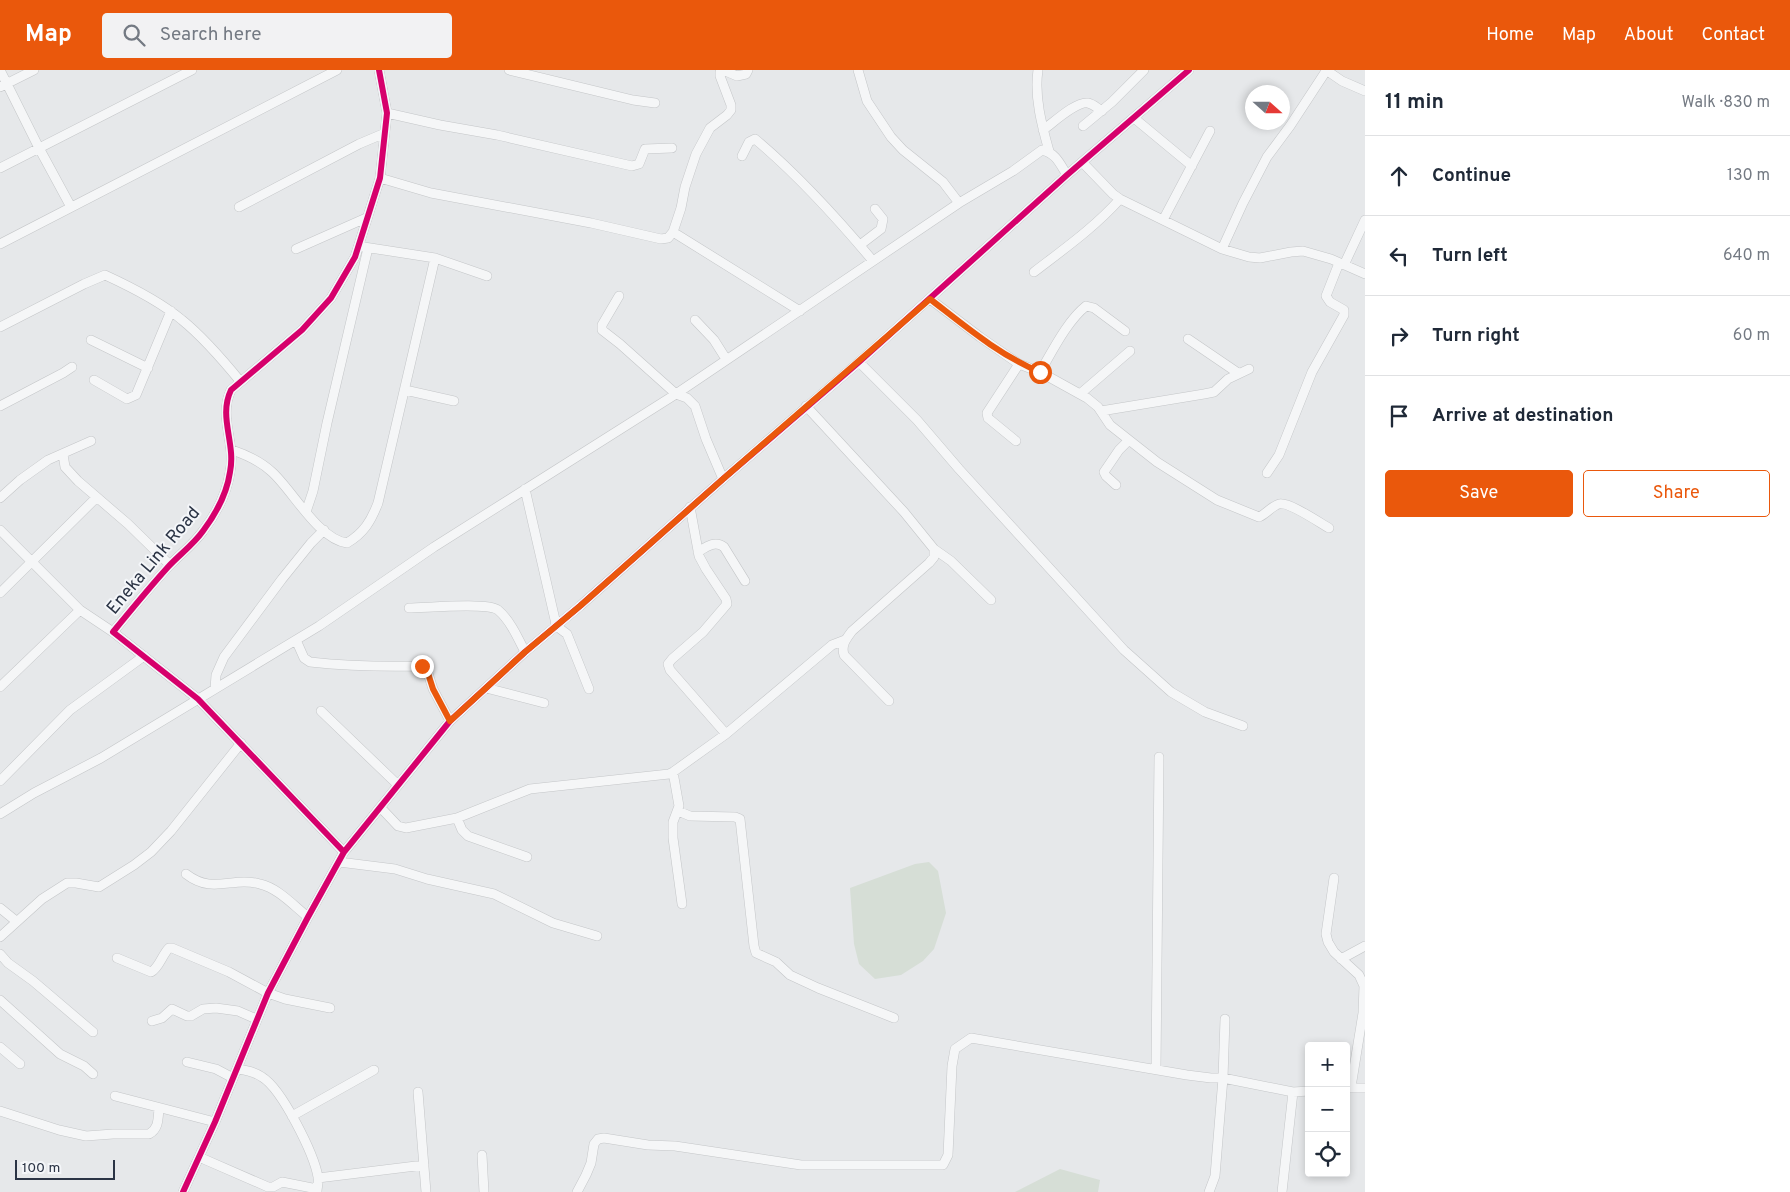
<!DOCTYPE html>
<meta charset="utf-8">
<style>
:root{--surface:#fff;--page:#f2f2f3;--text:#1f2937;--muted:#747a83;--line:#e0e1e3;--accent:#ea580c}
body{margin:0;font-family:Overpass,sans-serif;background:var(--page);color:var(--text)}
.controls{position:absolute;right:15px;bottom:15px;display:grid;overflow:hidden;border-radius:5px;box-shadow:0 2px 8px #0003}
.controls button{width:45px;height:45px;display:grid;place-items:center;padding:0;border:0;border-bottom:1px solid var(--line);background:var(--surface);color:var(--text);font:25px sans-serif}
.compass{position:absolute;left:1245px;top:15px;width:45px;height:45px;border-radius:50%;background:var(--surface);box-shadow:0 2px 8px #0003;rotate:111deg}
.scale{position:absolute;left:15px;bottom:12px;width:100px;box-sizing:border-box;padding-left:5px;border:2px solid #2b3445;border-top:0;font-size:14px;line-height:18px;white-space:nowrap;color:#2b3445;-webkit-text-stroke:4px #f4f6f9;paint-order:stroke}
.stop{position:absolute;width:15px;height:15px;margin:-11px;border:4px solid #ea580c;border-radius:50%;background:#fff}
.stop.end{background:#ea580c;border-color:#fff;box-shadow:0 1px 5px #0008}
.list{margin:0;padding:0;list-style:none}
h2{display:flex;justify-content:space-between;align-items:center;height:65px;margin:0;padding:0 20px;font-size:21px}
h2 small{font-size:16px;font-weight:400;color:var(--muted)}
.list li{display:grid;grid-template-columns:32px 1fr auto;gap:15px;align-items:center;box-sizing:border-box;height:80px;padding:0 20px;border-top:1px solid var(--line)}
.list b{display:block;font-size:19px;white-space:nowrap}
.list em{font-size:16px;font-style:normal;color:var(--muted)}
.actions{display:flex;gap:10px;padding:15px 20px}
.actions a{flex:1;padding:11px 0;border:1px solid var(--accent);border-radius:5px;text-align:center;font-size:18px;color:var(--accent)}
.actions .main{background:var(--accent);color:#fff}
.icon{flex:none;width:28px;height:28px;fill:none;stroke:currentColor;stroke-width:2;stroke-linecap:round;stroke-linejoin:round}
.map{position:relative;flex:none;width:1365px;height:1122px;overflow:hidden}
header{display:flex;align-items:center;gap:30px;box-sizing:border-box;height:70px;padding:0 25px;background:var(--accent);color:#fff}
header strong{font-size:24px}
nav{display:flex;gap:28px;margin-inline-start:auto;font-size:18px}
.search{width:350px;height:45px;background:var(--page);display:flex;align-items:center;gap:12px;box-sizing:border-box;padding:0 18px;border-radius:5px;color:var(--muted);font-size:19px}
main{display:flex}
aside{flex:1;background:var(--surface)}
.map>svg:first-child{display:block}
.green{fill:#d6ded6}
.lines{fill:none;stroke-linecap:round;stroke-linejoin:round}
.minor-casing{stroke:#c4c6c8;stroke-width:10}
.minor{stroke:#f5f6f7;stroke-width:9}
.cycleway-casing{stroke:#f4f6f9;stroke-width:9}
.cycleway{stroke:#d6006c;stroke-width:6}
.route{stroke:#ea580c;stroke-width:6}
.labels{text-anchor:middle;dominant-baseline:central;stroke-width:4;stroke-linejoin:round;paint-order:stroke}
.street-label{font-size:18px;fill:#2b3445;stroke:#f4f6f9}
</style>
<header>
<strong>Map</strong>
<div class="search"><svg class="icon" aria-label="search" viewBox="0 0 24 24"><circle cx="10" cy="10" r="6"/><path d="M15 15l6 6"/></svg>Search here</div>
<nav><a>Home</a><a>Map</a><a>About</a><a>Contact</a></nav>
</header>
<main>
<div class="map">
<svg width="1365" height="1122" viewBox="0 0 1365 1122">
<rect width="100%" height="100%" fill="#e6e8ea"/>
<!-- green -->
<path class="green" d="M929,792L938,801L946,843L934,879L923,891L901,905L875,909L859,894L854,874L850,818L915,794Z
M1060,1099L1100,1110L1098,1122H1015Z"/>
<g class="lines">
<defs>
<path id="minor" d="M0,0L39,78L71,137
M509,0L633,30L655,33
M723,0L737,6L746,4L748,0
M858,0L867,31L891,67L903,80L943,112L959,133
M1038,0C1034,27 1042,56 1049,81
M1326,0L1342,11L1365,21
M0,17L34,0
M387,43L440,55L497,65L632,96L639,94L645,79L672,78
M1134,48L1192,96
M1083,56L1112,32L1144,0
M1043,60C1053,53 1076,31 1088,33C1093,34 1097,38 1102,41
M742,86L749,72L755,69C798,105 837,148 873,191
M1083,93L1113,124L1120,129L1222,179L1249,187L1260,188L1291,182L1303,181L1331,189L1365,204
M0,98L192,0
M380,108L431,123L591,153L661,169L668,168L673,162L681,138L685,117L696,84L710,58L727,45L731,40V35L720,6V2L722,0
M239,137L359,74L385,63
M1163,150L1210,61
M673,162L800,241
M0,174L337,0
M860,175L881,159L883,149L875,139
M364,177L435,188L487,206
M296,179L366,148
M1222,179L1243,133L1267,87L1290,56L1326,1
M1344,195L1365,150
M1034,202C1064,179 1095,157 1120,129
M619,226L602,255V260L620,274L676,324L687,328L695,336L706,369L723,409
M930,229L980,267L1019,294L1040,302L1087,328L1098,337L1110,355L1129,370L1119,380L1104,402L1106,406L1116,415
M695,250L714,270L726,289
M0,257L84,214L105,205C129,216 162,233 182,250C203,267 222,289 240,311
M1188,269L1238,303
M91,270L148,298
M859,292L917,350L959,399L1124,580L1171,622L1205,642L1243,656
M1040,302C1052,282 1067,251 1086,236L1094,238L1125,261
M94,310L127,329L136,325L171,241
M405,320L454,331
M1080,324L1130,281
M0,336L63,303L72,297
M806,336L904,442L934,479V487L929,493L852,561C846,569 841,575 844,585L889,631
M1101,341L1204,324L1214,322L1228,309L1249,299
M1129,370L1157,392L1217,430L1259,447C1266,444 1272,436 1279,434C1288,431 1320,453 1329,458
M1016,371L988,348L987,343L1019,294
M232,380C247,385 260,391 272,402C293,421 318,469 347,473C364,463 371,451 378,433L435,188
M63,384L65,397L78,411L128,454L170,495
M1267,403L1279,385L1312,302L1344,245V240L1330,232L1326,226L1339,193
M525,419L556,554
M0,428L20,410L48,390L91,371
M690,437L699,486L706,499L726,529L727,534L703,562L672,589L668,594L670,600L726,664
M306,442L313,421L327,353L368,178
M0,460L80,540L113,562
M934,479L951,491L991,530
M698,482C706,477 715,470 724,477L745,511
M0,523L96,428
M409,538C426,538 487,532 498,540C510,550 518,568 525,582
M555,555L567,564L589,619
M296,570L304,588L310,592C347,596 385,597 422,596L426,597L433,619L450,651
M0,617L80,540
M486,618L544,633
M215,619L216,605L224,587L282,509L311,473L324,460
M321,641L398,715
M673,702L679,736L673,752V768L682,834
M0,711L70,640L144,586
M381,738L398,756L406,758L457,748L530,719L669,704L673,702L726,664L832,575L845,570
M678,741L690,746L735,747L740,749L754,876L756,883L776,892L790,905L818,918L894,948
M0,744L34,723L101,688L319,556L434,477L676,324L959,133L1013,101L1042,80C1056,83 1060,94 1067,105
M457,748L462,760L468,766L527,787
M344,782L198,629L113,562C131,540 149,518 168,497C179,485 193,475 203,461C215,445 227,423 230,402C236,373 218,347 231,320L302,260L331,228L355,187L380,108L387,43L379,0
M339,792L395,799L427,809L494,824L553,853L597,866
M186,804C213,825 232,806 260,814C278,818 294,836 308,847
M1334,808L1326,864L1328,872L1334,882L1359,905L1364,916L1363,943L1351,1017
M0,838L16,851
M0,867L42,829L67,813H76L99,817L134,795L151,782L171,761L241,673
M0,884L8,893L33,911L93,962
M117,888L151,902C159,898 162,885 169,878H172L229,902L268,923L285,929L330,938
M1341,889L1365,876
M0,930L60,984L84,996L93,1004
M152,951L162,948L172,939L187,946H191L203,939L216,938L238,941L256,949
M0,977L20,994
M187,992L216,999L233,1008
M237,999C246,1000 255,1002 262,1007C282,1019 314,1084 318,1107C319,1111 317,1117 317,1122
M1156,999L1159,687
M1346,1018H1365
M418,1022L426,1122
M115,1026L215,1052
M0,1041L59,1060L86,1066L113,1064H149C159,1059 158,1048 159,1038
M292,1046L374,1000
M482,1085L484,1122
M199,1087L268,1117H273L282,1112L317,1119
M318,1108L424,1095
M183,1122L215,1052L268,923L308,847L344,782L450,651L525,582L580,536L723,409L859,292L1067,105L1189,0
M577,1122L586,1105L591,1093L594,1074L598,1069L604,1068L648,1075L675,1076L801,1095H943L948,1085L952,996L955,979L971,968L1187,1005L1211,1008H1223L1293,1022L1309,1021
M1209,1122L1215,1106L1223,1008L1225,949
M1282,1122L1293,1022"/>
</defs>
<!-- minor casing -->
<use href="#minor" class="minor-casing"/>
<!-- minor -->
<use href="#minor" class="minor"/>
<defs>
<path id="cycleway" d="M344,782L198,629L113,562C131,540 149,518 168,497C179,485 193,475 203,461C215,445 227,423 230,402C236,373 218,347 231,320L302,260L331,228L355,187L380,108L387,43L379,0
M183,1122L215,1052L268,923L308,847L344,782L450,651L525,582L580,536L723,409L859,292L1067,105L1189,0"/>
</defs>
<!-- cycleway casing -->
<use href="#cycleway" class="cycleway-casing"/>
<!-- cycleway -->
<use href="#cycleway" class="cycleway"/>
</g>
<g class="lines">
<!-- route -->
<path class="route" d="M422,596L426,597L433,619L450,651L525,582L580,536L723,409L930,229C965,256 999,285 1040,302"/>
</g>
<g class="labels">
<!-- street labels -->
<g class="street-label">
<text transform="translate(154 491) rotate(-50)">Eneka Link Road</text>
</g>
</g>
</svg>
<div class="controls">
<button>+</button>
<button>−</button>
<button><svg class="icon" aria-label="locate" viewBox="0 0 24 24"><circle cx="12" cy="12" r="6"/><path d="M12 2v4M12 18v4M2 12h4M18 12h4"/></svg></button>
</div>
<svg class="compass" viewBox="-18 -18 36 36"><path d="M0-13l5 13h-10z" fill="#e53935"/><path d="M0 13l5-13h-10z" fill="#747a83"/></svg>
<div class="scale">100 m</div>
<div class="stop" style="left:1040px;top:302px"></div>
<div class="stop end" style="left:422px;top:596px"></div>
</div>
<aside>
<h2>11 min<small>Walk · 830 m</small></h2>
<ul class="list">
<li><svg class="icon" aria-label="ahead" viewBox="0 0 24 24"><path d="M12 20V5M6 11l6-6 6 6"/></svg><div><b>Continue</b></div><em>130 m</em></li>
<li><svg class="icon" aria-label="left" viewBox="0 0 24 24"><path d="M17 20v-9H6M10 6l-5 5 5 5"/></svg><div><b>Turn left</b></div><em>640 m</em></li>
<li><svg class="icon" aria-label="right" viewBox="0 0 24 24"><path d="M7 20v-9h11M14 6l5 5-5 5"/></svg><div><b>Turn right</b></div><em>60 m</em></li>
<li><svg class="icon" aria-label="arrive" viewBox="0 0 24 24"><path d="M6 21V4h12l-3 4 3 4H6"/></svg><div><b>Arrive at destination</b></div></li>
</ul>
<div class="actions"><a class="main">Save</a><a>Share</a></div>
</aside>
</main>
